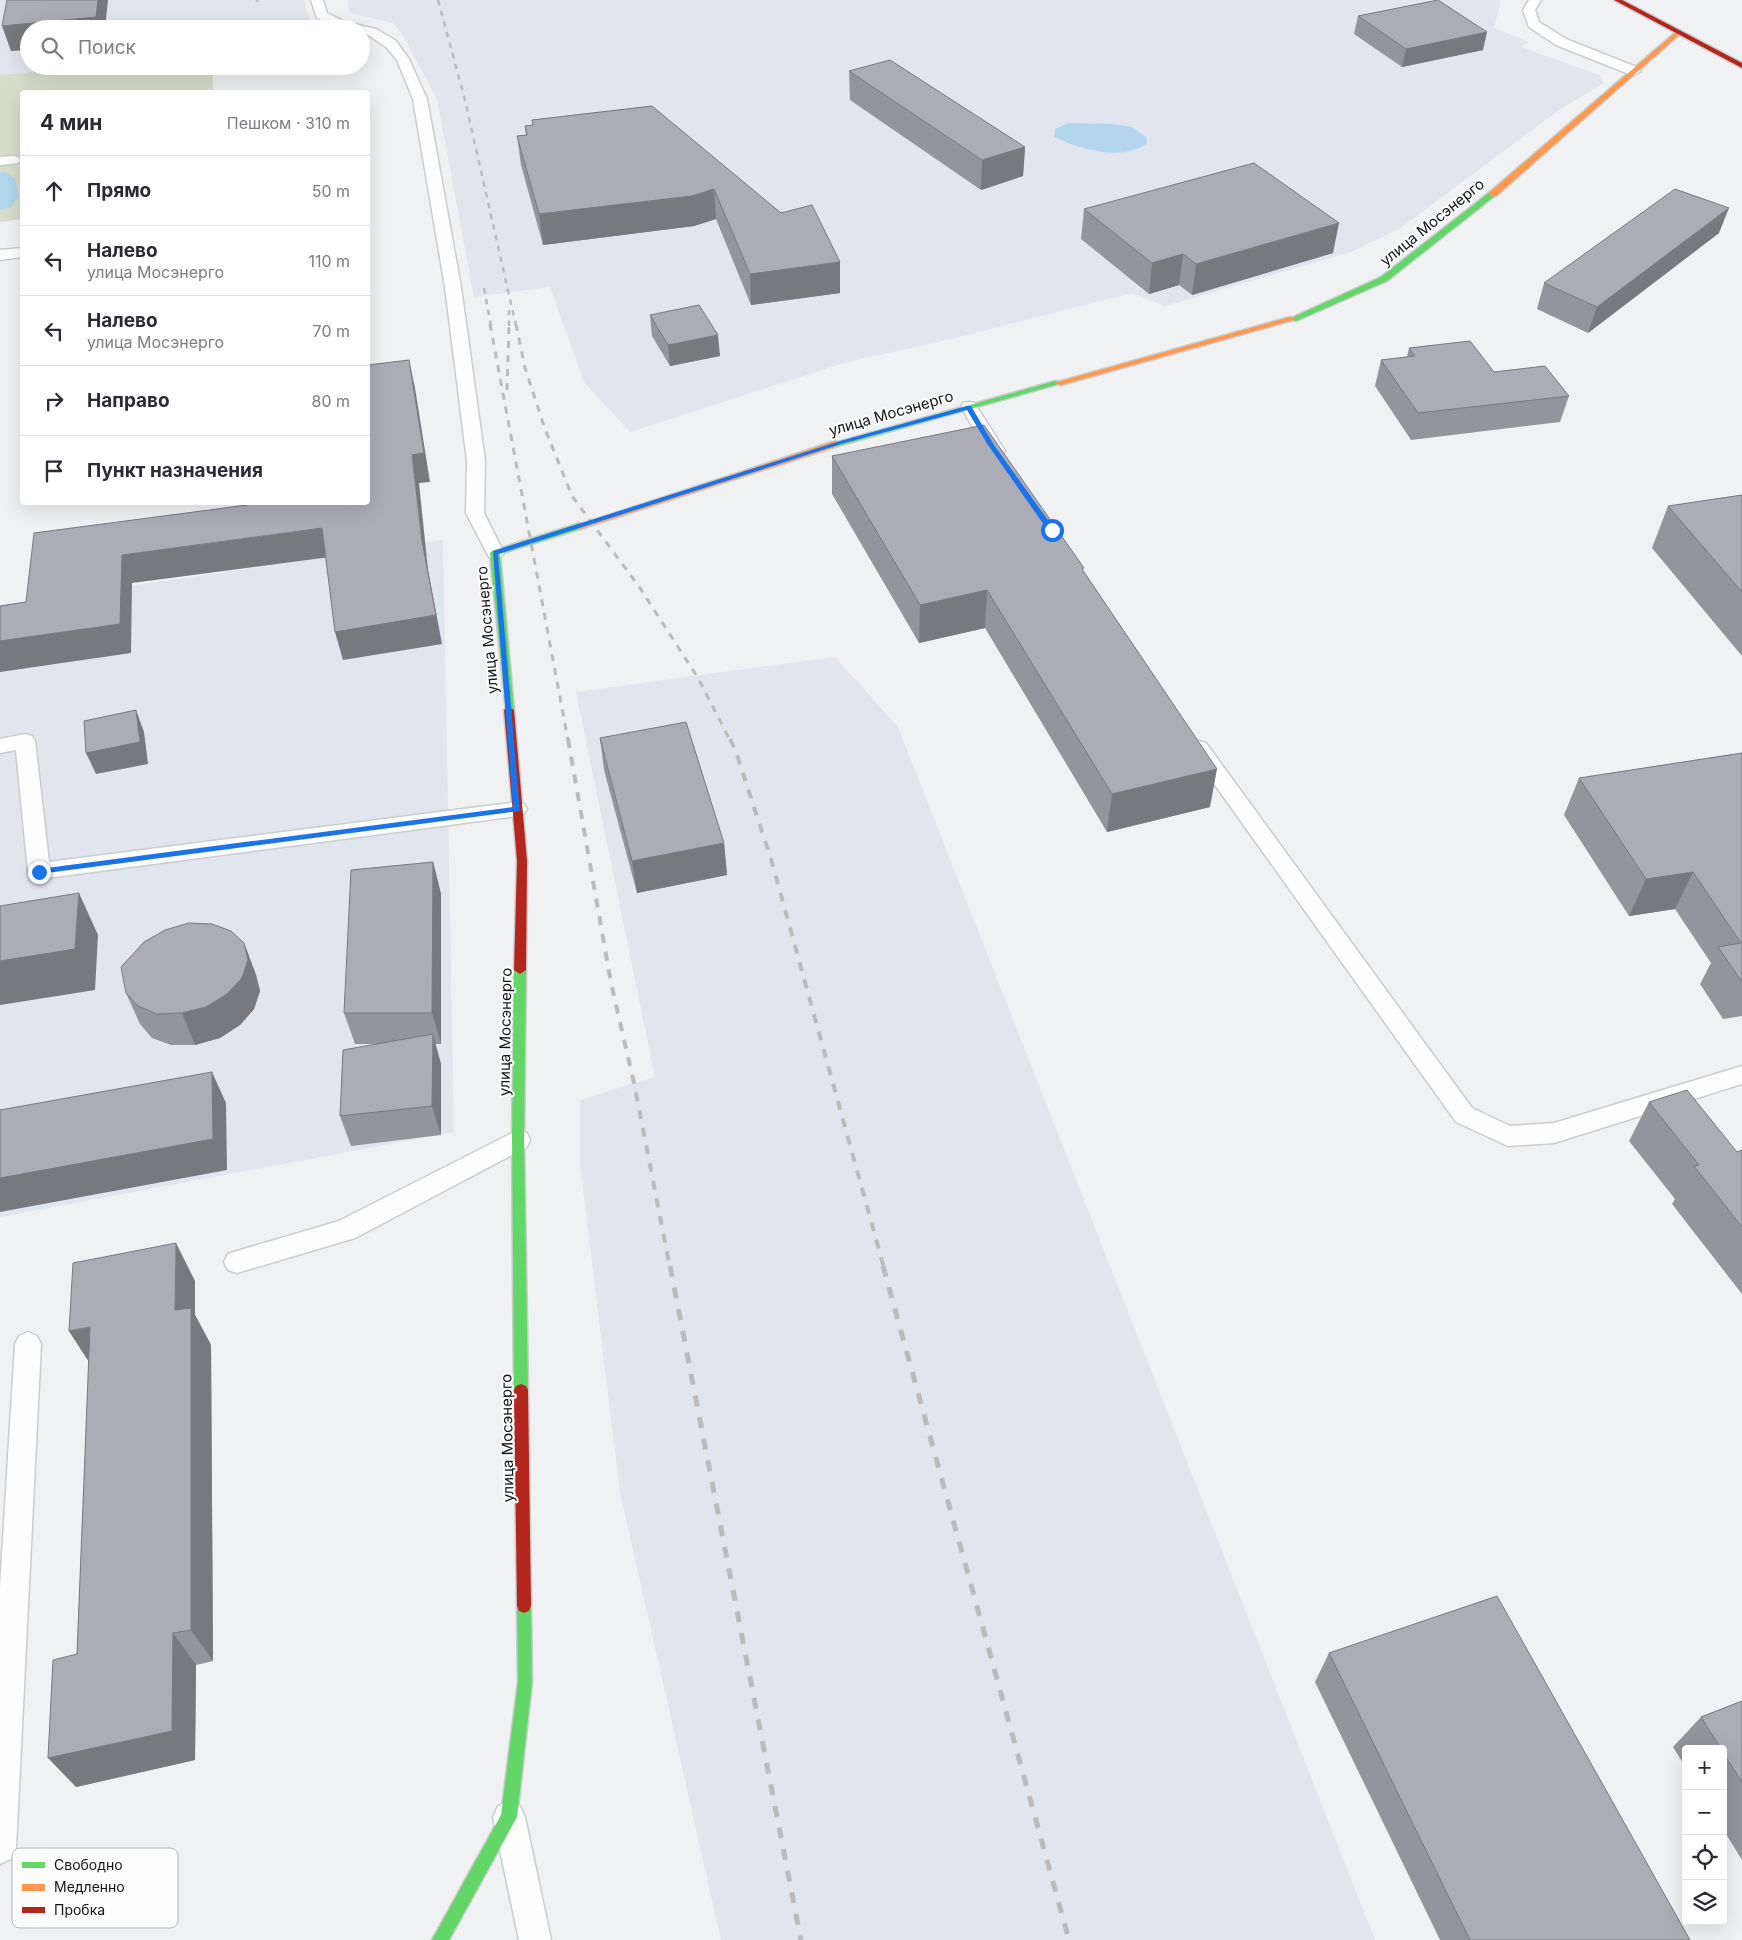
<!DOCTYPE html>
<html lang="ru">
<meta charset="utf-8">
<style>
:root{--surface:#fff;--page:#f7f7f7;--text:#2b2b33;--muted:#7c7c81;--line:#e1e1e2}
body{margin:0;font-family:Inter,sans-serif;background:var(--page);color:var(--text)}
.controls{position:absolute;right:15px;bottom:15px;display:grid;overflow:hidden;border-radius:5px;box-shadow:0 5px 20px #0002}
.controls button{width:45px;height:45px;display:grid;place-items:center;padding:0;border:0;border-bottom:1px solid var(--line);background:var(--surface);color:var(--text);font:25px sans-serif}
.stop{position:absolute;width:15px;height:15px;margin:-11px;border:4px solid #1a73e8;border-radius:50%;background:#fff}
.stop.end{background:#1a73e8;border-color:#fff;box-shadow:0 1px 5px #0008}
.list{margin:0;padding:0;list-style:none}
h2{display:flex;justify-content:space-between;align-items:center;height:65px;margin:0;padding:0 20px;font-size:21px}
h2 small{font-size:16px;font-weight:400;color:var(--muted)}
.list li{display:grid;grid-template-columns:32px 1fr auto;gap:15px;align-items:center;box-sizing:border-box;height:70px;padding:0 20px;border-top:1px solid var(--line)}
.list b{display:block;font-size:19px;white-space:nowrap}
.list p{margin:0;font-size:16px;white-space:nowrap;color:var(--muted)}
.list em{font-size:16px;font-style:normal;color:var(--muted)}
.icon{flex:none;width:28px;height:28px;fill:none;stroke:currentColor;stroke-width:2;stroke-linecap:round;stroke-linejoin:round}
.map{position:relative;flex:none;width:1742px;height:1940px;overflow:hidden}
.search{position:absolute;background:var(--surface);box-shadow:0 5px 20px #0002;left:20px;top:20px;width:350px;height:55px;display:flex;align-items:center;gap:12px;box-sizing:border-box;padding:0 18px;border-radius:28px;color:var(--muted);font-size:19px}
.panel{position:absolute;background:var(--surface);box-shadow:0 5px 20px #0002;left:20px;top:90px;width:350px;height:415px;border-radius:5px}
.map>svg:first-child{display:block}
.built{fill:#e1e5ed}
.green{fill:#d7ddca}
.water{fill:#b3d6ed}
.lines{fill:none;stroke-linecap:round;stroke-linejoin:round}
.lane-casing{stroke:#cbccce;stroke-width:3}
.fast-casing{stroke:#cbccce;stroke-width:3}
.slow-casing{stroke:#cbccce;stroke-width:3}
.jam-casing{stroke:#cbccce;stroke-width:3}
.lane{fill:#fdfdfd;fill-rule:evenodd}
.fast{fill:#63d668;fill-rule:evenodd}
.slow{fill:#ff974d;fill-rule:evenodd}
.jam{fill:#b3261e;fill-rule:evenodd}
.rail-far3{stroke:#bbbbbc;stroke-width:2.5;stroke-dasharray:5.5 5.5;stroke-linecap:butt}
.rail-far2{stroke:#bbbbbc;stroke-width:3;stroke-dasharray:7 7;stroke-linecap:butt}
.rail-far1{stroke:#bbbbbc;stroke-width:4;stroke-dasharray:9 9;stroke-linecap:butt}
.rail{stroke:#bbbbbc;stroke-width:5;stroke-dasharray:11 11;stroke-linecap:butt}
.wall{fill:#93949c}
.shaded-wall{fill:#78787f}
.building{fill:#abacb5;stroke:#78787f}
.route{fill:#1a73e8}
.labels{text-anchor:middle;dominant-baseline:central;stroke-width:4;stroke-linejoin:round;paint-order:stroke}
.street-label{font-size:15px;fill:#131415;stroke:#fdfdfe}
.key{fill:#fdfdfe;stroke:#b7b7b8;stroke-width:1}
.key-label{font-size:14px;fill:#131415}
</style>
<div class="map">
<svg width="1742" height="1940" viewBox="0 0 1742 1940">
<rect width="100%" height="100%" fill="#eff1f3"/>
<!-- built -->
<path class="built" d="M0,0H304L312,29H29V66H97L0,75Z
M347,0H1501L1494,28L1529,42L1521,47L1599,75L1604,83L1559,110L1399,229L1351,252L1165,306L1132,293L947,340L847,362L630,432L584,382L550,287L474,297L437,99L402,34L393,23L350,13Z
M443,540L454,1132L0,1217V605Z
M835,657L898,727L1375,1940H721L620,1492L580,1164V1100L655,1077L576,692Z"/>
<!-- green -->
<path class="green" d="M97,66H213V92H22V219L0,222V75Z"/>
<!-- water -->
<path class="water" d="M1068,123L1112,124L1132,127L1146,137L1147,143C1143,146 1138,149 1133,150C1109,158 1076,147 1054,137L1055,129Z
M0,172H5L15,179L19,197L11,207L0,210Z"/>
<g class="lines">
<defs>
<path id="lane" d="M311,0H323L327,13L345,22L376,29L396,41L409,59L427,99L461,287L485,461L484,513L504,553L501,557L495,559L489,557L466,513L467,461L445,287L413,99L397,60L386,47L368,35L361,34V29H341L317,18Z
M1529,0H1541L1535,10L1539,22L1566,39L1639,68L1641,71L1634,75L1629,74L1556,45L1529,27L1523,10Z
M13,156L18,157L20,160L18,163L0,165V157Z
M22,248V257L0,260V250Z
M969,402L975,403L977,407L1005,451L1002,455L996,456L990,455L987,451L961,407L963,403Z
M25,734L32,736L35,741L49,862L517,802L524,804L527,809L524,814L517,816L39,879L31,876L28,871L16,750L0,753V739Z
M1199,741L1206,743L1472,1108L1510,1126L1554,1123L1742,1066V1084L1554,1143L1508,1146L1456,1122L1192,753L1189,748L1192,743Z
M518,1130L527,1133L530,1140L527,1147L355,1238L237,1273L228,1270L224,1262L228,1254L237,1251L339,1221Z
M28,1332L37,1336L41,1344L16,1848L11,1859L0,1864V1587L15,1344L19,1336Z
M509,1801L520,1806L525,1817L551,1940H519L493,1817L498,1806Z"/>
<path id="fast" d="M1490,192L1497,194L1387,281L1296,321L1289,319L1381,277Z
M1055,381L1062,383L838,446L835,447L831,444Z
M580,523L584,526L583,528L500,554L514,710L509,713L506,712L490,553L492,551Z
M520,966L526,970L524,1140L528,1390L526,1394L521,1396L516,1394L514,1390L512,1140L514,970Z
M524,1599L529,1601L531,1606L532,1682L517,1817L449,1940H432L501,1815L518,1682L517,1606L519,1601Z"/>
<path id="slow" d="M1676,32L1681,33L1496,196H1490V192Z
M1290,317L1297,319L1061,385L1054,383Z
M835,441L838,442V446L583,528L580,529L576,526Z"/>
<path id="jam" d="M1614,0H1622L1742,63V68Z
M509,707L514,710L527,861L526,970L520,974L514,970L517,861L504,710Z
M521,1384L526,1386L528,1390L531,1606L529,1611L524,1613L519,1611L517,1606L514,1390L516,1386Z"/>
</defs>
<!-- lane casing -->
<use href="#lane" class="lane-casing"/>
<!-- fast casing -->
<use href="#fast" class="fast-casing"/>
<!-- slow casing -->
<use href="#slow" class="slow-casing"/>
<!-- jam casing -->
<use href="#jam" class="jam-casing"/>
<!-- lane -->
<use href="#lane" class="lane"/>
<!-- fast -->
<use href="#fast" class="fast"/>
<!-- slow -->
<use href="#slow" class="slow"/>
<!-- jam -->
<use href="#jam" class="jam"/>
<!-- rail-far3 -->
<path class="rail-far3" d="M257,0V2
M438,0L465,100L516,326
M484,288L491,326
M509,326V310"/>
<!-- rail-far2 -->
<path class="rail-far2" d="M490,324L568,740
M516,324L525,368L545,429L572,496L640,588L698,678L730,740
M507,390L509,324"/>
<!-- rail-far1 -->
<path class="rail-far1" d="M568,739L611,983L634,1083L670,1268
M730,739L735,749L771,859L884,1268"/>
<!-- rail -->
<path class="rail" d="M670,1266L801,1940
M883,1266L1069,1940"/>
</g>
<!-- wall -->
<path class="wall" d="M1358,16L1483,50L1402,67L1354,34Z
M849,71L1025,147L1023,176L981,190L850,100Z
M652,106L840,293L751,305L716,219L694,226L543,245L521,165L517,136L526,135L525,126L533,125L532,120Z
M1084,209L1333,253L1192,295L1179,285L1149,294L1081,239Z
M1719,233L1588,333L1537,309L1544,283Z
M650,315L720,356L670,366L652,336Z
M1409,348L1494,372L1569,396L1560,422L1411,440L1375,386L1381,360L1407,357Z
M832,456L1084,572L1210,807L1107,832L985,628L919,643L832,494Z
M1742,495V656L1652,548L1668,506Z
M600,738L724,843L727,875L637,893L604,770Z
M1742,753V1016L1723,1019L1700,984L1711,963L1675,909L1629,916L1564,815L1579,778Z
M433,862L441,894V1044H435L441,1064V1135L351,1146L340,1116L376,1044H355L344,1013Z
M244,943L256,975L260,991L254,1009L240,1025L220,1038L195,1045H171L152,1038L140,1024L126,993Z
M1649,1102L1737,1152L1742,1150V1294L1672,1204L1675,1199L1629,1141Z
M195,1281V1315L211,1345L213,1661L196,1665L195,1760L76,1787L77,1654L89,1362L69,1331Z
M1329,1653L1690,1940H1440L1315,1682Z
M1742,1701V1860L1723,1829V1749H1686V1768L1673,1747L1701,1717Z"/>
<!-- shaded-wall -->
<path class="shaded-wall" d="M98,0H108L105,29H29V50L11,51L2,26Z
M1487,32L1483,50L1402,67L1406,49Z
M1025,147L1023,176L981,190L982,160Z
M714,189L716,219L694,226L543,245L539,214Z
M1729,208L1719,233L1588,333L1597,307Z
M1339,223L1333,253L1192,295L1196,264Z
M1183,254L1179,285L1149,294L1152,263Z
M840,262V293L751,305L750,274Z
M718,335L720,356L670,366L668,345Z
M409,360L415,388L430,482L419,483L428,570L442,644L343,660L335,632L422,541L412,455Z
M322,528L330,557L132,583L131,653L0,672V641L122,555Z
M987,590L985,628L919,643L920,605Z
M136,710L144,732L148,764L96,774L86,753Z
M1217,769L1210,807L1107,832L1112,794Z
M724,843L727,875L637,893L632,861Z
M433,862L441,894V1044L432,1013Z
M1693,872L1675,909L1629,916L1646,879Z
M79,893L98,935L95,990L0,1005V961Z
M244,943L256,975L260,991L254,1009L240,1025L220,1038L195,1045L182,1013Z
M433,1034L441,1064V1135L432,1106Z
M212,1072L226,1103L227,1170L0,1212V1178Z
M176,1243L195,1281V1315L211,1345L213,1661L191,1630L175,1310Z
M90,1327L93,1368L69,1331Z
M173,1633L196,1665L195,1760L76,1787L48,1758Z"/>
<!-- building -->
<path class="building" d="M7,0H98L96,17L2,26Z
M1438,0L1487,32L1406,49L1358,16Z
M890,60L1025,147L982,160L849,71Z
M652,106L781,213L812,205L840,262L750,274L714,189L692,196L539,214L517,136L527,135L525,126L533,125L532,120Z
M1254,163L1339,223L1196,264L1183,254L1152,263L1084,209Z
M1675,189L1729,208L1597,307L1544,283Z
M699,305L718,335L668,345L650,315Z
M1470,341L1494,372L1545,366L1569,396L1418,413L1381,360L1415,356L1409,348Z
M409,360L424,453L412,455L422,541L436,615L335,632L322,528L122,555L120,624L0,641V606L26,602L34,533L270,502H368V365Z
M984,425L1084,568L1082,569L1217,769L1112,794L987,590L920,605L832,456Z
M1742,495V592L1668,506Z
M136,710L140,742L86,753L84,721Z
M686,722L724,843L632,861L600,738Z
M1742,753V982L1718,947L1741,943L1693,872L1646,879L1579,778Z
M433,862L432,1013H344L351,870Z
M79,893L75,949L0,961V906Z
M189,923L212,924L231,931L244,943L248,960L242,978L227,994L206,1007L182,1013L157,1014L138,1006L126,993L121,967L144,942L165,930Z
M433,1034L432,1106L340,1116L343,1050Z
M212,1072L213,1139L0,1178V1110Z
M1687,1090L1737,1152L1742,1150V1227L1694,1166L1699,1165L1649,1102Z
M176,1243L175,1310L191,1308V1630L173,1633L172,1731L48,1758L53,1660L77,1654L90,1327L69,1331L73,1263Z
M1497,1596L1690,1940H1470L1329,1653Z
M1742,1701V1782L1723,1753V1749H1721L1701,1717Z"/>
<!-- route -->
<path class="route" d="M967,406H971L994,445L1055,530L1054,532H1049L988,445L967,410L844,443L498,554L520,811L39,874L35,872L39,869L513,807L493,551L840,441Z"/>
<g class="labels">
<!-- street labels -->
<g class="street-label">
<text transform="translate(1432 222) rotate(-39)">улица Мосэнерго</text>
<text transform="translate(891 413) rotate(-16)">улица Мосэнерго</text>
<text transform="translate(487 630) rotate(-95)">улица Мосэнерго</text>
<text transform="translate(505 1032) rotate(-89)">улица Мосэнерго</text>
<text transform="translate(507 1438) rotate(-91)">улица Мосэнерго</text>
</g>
</g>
<!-- legend -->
<rect x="12" y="1848" width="166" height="80" rx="8" class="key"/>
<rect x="22" y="1862" width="23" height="6" fill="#63d668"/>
<rect x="22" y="1884" width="23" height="7" fill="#ff974d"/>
<rect x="22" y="1907" width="23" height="6" fill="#b3261e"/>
<g class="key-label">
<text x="54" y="1870">Свободно</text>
<text x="54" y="1892">Медленно</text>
<text x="54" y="1915">Пробка</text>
</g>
</svg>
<div class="controls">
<button>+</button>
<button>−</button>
<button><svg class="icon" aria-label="locate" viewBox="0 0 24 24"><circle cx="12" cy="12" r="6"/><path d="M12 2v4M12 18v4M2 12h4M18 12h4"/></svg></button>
<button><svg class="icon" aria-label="layers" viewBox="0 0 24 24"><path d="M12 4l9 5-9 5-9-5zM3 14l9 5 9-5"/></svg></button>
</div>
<div class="stop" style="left:1052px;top:530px"></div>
<div class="stop end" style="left:39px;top:872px"></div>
<div class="search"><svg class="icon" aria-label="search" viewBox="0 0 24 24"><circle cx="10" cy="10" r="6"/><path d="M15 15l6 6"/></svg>Поиск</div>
<section class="panel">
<h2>4 мин<small>Пешком · 310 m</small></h2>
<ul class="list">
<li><svg class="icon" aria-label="ahead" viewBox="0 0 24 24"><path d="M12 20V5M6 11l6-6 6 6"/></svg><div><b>Прямо</b></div><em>50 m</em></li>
<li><svg class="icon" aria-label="left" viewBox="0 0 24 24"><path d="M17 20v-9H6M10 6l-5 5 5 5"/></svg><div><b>Налево</b><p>улица Мосэнерго</p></div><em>110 m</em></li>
<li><svg class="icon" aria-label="left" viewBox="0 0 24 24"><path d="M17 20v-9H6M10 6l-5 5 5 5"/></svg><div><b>Налево</b><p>улица Мосэнерго</p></div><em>70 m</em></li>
<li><svg class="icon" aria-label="right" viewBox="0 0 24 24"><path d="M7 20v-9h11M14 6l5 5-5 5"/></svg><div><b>Направо</b></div><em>80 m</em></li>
<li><svg class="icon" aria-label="arrive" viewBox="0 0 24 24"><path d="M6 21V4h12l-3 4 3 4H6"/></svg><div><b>Пункт назначения</b></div></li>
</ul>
</section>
</div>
